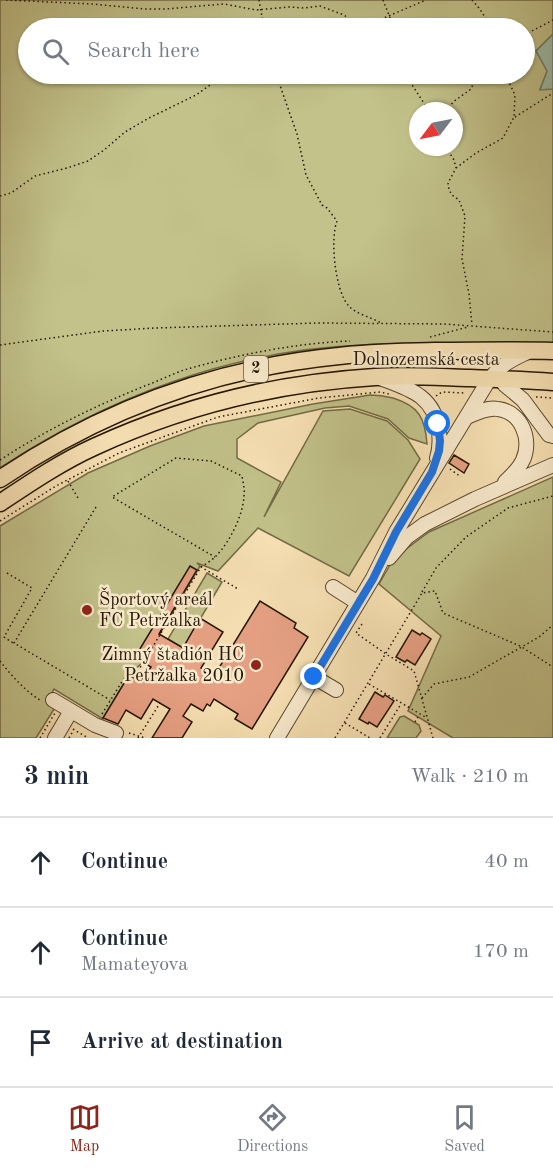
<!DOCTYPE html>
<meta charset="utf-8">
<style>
:root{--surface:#fff;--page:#f6f6f7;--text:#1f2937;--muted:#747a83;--line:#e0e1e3;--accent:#8f2418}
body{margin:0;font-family:"Old Standard TT",serif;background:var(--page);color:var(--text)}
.compass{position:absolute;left:409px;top:102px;width:54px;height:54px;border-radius:50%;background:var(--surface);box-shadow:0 2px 4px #0004;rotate:238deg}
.stop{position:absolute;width:18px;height:18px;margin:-14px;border:4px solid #1a73e8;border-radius:50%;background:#fff}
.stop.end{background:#1a73e8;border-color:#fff;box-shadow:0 2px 6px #0008}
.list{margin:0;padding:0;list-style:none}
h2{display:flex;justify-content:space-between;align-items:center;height:78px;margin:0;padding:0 24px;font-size:26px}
h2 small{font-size:20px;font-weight:400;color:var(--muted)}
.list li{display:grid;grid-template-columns:39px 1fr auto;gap:18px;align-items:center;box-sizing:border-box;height:90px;padding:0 24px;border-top:2px solid var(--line)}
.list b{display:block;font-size:22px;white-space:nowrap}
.list p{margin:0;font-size:20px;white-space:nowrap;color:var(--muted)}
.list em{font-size:20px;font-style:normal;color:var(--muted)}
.icon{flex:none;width:33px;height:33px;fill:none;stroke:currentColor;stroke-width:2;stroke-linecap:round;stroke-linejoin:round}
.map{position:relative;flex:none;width:553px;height:738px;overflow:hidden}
.search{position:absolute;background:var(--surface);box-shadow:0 2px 4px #0004;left:18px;right:18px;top:18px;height:66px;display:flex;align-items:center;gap:15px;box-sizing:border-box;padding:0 21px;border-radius:33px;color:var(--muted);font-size:22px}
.sheet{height:348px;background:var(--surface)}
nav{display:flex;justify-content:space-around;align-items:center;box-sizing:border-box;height:84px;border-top:2px solid var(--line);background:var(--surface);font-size:16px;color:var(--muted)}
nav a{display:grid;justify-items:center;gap:3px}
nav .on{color:var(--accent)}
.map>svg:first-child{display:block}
.green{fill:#c2c28a;stroke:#736c45;stroke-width:1.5;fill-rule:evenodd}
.water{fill:#9dbeab;stroke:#6d7a67;stroke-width:1.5}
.building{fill:#e8a285;stroke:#241500;stroke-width:1.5}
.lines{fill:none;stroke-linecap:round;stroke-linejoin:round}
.minor-casing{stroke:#59482d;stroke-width:16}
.major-casing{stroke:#241500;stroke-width:19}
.path{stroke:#241500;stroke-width:1.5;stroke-dasharray:1.5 3;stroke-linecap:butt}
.minor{stroke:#faeccf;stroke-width:14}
.major{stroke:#f8e2b5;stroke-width:16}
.route{stroke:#1a73e8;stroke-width:8}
.poi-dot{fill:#8f2418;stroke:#faeccf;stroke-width:2}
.labels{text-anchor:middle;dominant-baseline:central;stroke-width:5;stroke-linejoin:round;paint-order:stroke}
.shield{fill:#faeccf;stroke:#64563e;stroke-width:1.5}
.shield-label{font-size:16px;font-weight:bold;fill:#241500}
.street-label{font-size:18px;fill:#241500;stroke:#faeccf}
.poi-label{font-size:18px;fill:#241500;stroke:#faeccf;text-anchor:start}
</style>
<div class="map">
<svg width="553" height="738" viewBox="0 0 553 738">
<rect width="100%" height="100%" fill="#f8e2b5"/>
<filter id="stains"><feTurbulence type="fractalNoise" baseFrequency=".00333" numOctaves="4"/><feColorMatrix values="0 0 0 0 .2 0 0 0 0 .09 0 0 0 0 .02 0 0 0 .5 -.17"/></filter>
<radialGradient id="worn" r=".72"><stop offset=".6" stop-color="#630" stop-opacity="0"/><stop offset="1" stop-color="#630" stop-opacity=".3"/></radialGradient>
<!-- green -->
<path class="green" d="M0,0H553V34L536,51L548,71L540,89H553V345C489,344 425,342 362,345C232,350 108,397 0,468ZM28,28H524V74H28ZM418,111H454V147H418Z
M370,395C378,395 385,396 393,398C419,406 425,418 427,444L409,438L388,419L349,406L325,408L258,423L237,439V458L281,482L264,517L323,411L350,409L387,421L408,440L420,459L349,576L258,528L218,571L197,563L200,566L143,662L129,675L103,719L54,689L48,701L56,706L36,738H0V526L88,473L150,446L204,426L313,404Z
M553,477V738H453L408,711L441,636L379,584L394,558L429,532Z
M207,573L222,582L183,648L168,639Z
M404,716L419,725L421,731L416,738H387L400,717Z"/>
<!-- water -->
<path class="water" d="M553,34V89L540,90L547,71L536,51Z"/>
<!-- building -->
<path class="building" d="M454,455L469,464L464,473L449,463Z
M190,566L197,570L159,634L183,648L200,618L223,632L201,668L214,676L260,601L296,623L294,628L308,637L252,729L235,719L238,714L214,699L210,706L207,704L203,711L191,704L183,716L192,722L182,738H152L170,709L153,699L141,719L126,710L118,724L103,718L129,675L142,682L151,667L135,657Z
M412,630L420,635L422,633L431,639L415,665L407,660L405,662L396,657Z
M375,692L383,697L385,695L394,701L377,727L369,722L368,724L359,719Z"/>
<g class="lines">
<defs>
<path id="minor" d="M380,378C409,389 434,395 439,431C440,440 440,449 437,458
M501,379L505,385L523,400L549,435L553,436
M467,417C476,413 487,407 498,409C522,412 532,440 523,460C519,469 512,475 505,482
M389,558L407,537L425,524L475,499L553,465
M333,587L358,603
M314,677L336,690
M53,700L95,725L116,733
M55,738L71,711
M277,738L373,578L396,532L487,383C498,366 512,359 530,351"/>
<path id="major" d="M0,479C102,410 217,368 339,356C371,352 403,352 435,351C474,351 514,350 553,351
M0,503C30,483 61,462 94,447C185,405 276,383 375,377C406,375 436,377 467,378C495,379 524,380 553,382"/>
</defs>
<!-- minor casing -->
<use href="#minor" class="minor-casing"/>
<!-- major casing -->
<use href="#major" class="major-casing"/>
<!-- path -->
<path class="path" d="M6,0L92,4L145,9H165L224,4L256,10L289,7L304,8L320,6L344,15L361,28
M259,0L264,28
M383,0L394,28
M472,0L479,8L492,28
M360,28L426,0
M524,35L553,20
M276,74L297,134L306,175L322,205L327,208L337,221C330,239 335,290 348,305C355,314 371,317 381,323
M405,74L429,111
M446,111L450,107L453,102L471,89L474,82L485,74
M515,117L553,93
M446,147L454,160L456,168L448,183L449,190L452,195L459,200L465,216L462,259L469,294L472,325
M456,168L476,153L503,138L514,117L515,95L505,74
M0,196L11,193L35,176L67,168L88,161L104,150L125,132L149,118L196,95L213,83L239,74
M430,337L468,327
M0,345L103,331L155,328L318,323L444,324L553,332
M436,396L442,392L466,393
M536,397L553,398
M0,460C46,430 91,408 142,387C156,382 170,375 184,370C236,355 296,343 350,341
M450,469L461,477
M68,481L78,498
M96,507L14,643L110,700
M0,521L56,486L119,453L218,417L319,398L380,392L389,394
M201,567C206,564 212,560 216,556C230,542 243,515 244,496C245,489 243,483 242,476L211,461L176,458L112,497L215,557
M7,573L32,588L4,637L13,643
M422,592L436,568L466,537L508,508L553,496
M362,624L356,633L386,654L414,671L433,738
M0,661C11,675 25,691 40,700
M369,684L427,718
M422,698L434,684L469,677L539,637L553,625
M102,714L131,667L138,671L201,567L238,589
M415,722L419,715
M345,723L370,738
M73,729L88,738
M129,733L145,738
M40,738L55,713
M69,738L73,731
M138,738L160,703
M335,738L422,593L435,591L443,613L520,646L553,667
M380,738L401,704"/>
<!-- minor -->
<use href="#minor" class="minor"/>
<!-- major -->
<use href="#major" class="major"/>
</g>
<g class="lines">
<!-- route -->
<path class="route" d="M314,677L373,579L396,532L432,472L439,451L440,441L438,424"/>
</g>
<!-- markers -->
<g class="poi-dot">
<circle cx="87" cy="610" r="6"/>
<circle cx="256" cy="665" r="6"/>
</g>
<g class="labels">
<!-- shield labels -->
<rect class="shield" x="244" y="356" width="24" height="26" rx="4.5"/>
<g class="shield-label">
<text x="256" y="369">2</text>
</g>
<!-- street labels -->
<g class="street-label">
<text x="426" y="360">Dolnozemská cesta</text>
</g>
<!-- poi labels -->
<g class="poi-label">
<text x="99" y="600">Športový areál<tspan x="99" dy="21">FC Petržalka</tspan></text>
<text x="244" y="655" text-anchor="end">Zimný štadión HC<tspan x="244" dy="21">Petržalka 2010</tspan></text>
</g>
</g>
<rect width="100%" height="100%" filter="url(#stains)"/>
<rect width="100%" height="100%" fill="url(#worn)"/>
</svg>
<svg class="compass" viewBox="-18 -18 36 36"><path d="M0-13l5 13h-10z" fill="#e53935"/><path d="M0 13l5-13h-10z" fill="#747a83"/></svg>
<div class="stop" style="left:438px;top:424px"></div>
<div class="stop end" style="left:314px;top:677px"></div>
<div class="search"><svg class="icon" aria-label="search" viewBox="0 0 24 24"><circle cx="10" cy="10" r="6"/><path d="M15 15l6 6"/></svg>Search here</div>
</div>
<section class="sheet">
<h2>3 min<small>Walk · 210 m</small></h2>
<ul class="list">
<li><svg class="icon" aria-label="ahead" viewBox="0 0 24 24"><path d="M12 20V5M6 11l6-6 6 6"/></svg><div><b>Continue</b></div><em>40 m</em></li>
<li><svg class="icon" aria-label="ahead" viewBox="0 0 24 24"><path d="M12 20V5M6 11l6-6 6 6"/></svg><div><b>Continue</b><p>Mamateyova</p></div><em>170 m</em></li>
<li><svg class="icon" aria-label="arrive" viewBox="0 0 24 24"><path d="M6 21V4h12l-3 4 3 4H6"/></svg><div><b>Arrive at destination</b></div></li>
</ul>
</section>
<nav>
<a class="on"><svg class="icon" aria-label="map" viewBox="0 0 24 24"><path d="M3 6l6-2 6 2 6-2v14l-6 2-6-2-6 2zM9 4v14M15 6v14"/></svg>Map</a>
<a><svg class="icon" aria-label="directions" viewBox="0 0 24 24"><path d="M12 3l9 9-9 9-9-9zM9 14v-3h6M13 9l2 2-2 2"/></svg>Directions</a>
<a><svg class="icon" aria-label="saved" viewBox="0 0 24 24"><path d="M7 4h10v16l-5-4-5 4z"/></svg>Saved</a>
</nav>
